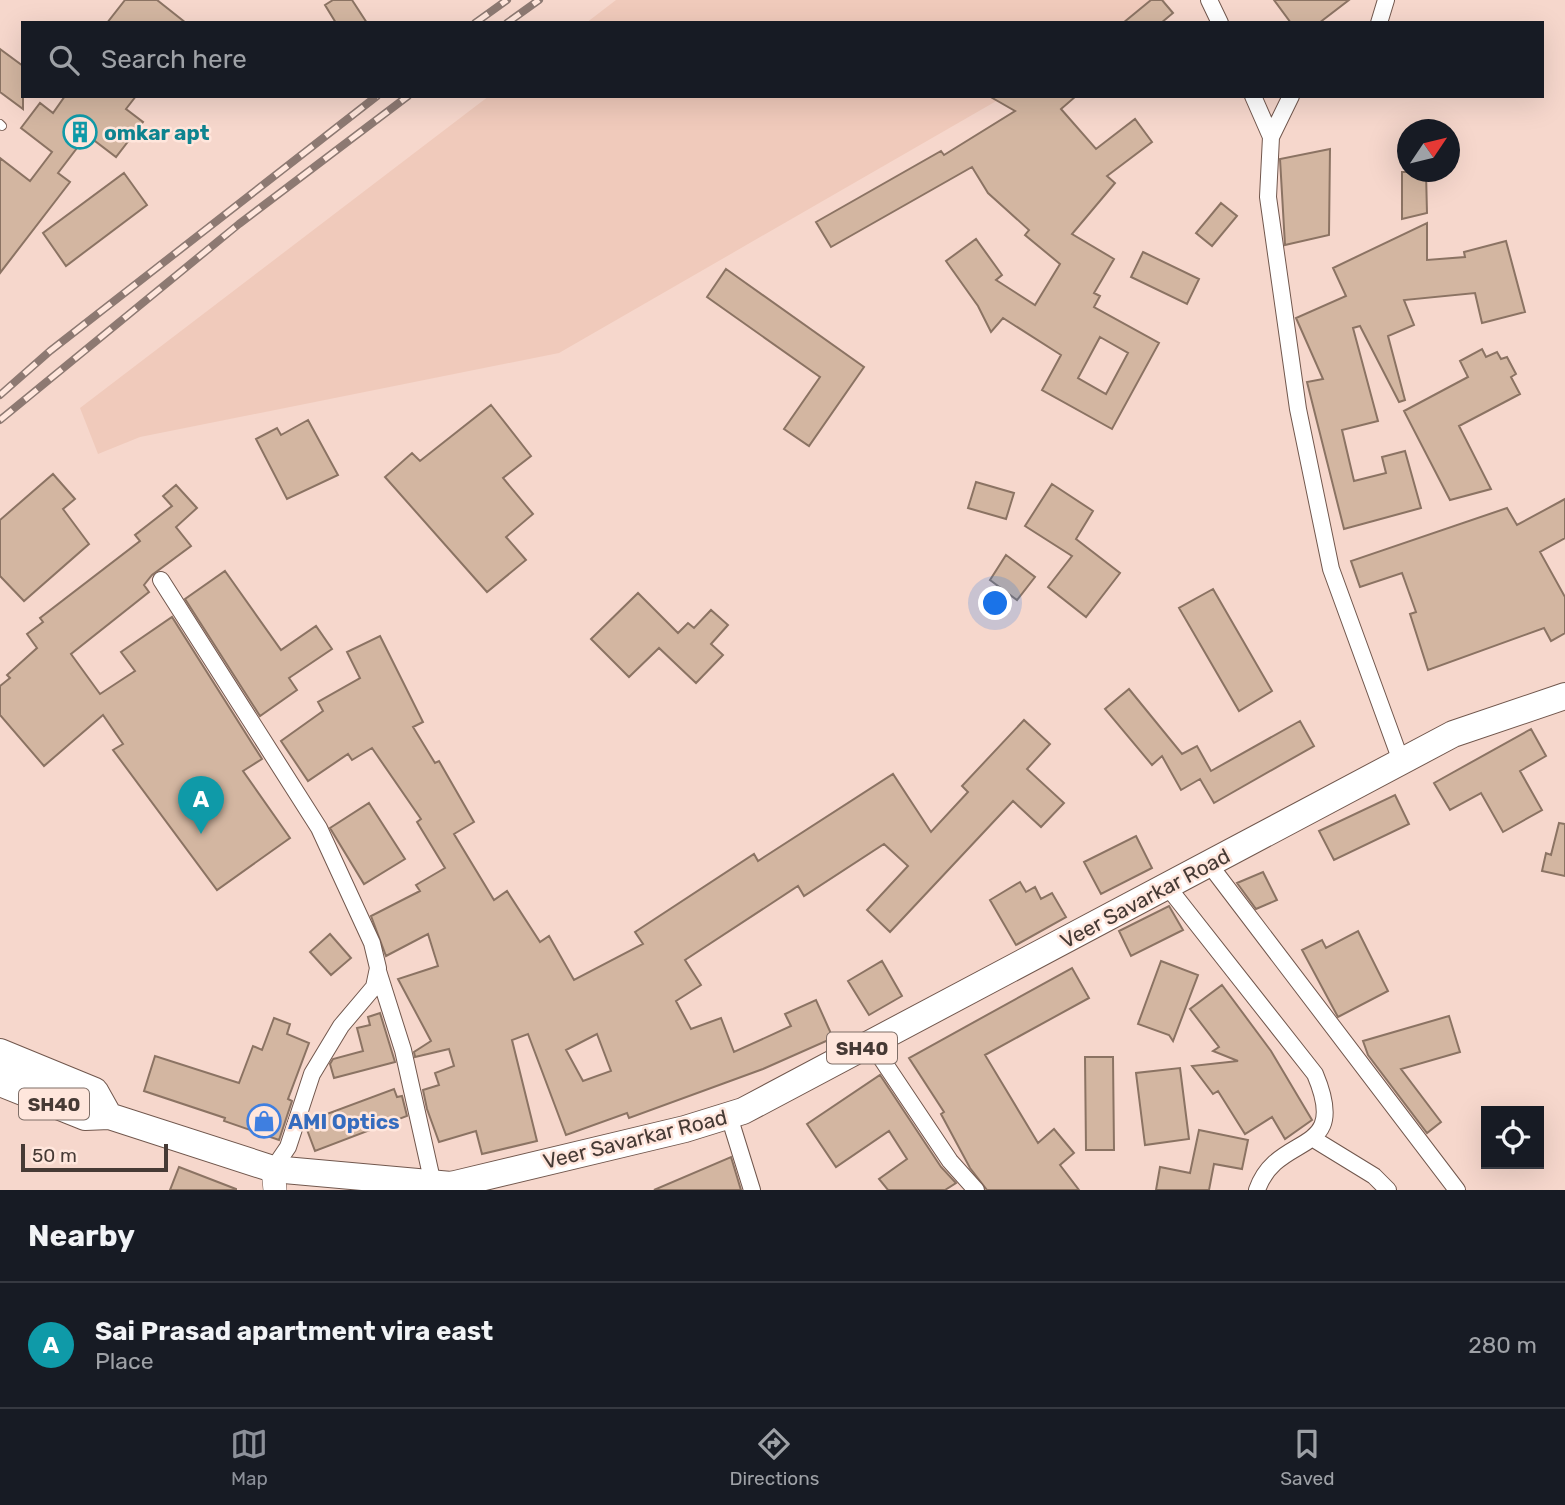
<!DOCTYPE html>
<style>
:root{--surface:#171b24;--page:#20242c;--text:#f1f3f6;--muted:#9ea1a6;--line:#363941;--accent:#8c9099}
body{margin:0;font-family:Rubik,sans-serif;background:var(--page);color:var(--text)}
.controls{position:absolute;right:21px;bottom:21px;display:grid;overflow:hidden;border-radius:0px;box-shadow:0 7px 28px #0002}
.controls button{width:63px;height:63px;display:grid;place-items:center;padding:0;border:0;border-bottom:2px solid var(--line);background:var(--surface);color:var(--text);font:35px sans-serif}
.compass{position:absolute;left:1397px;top:119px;width:63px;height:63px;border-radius:50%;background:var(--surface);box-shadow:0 7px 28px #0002;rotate:55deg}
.scale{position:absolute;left:21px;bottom:18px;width:147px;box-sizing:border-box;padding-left:7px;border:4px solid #463a35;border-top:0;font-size:19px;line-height:24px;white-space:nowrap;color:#463a35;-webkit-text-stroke:5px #ffe6dc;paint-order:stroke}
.you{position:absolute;left:996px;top:604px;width:24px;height:24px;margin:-18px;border:5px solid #fff;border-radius:50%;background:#1a73e8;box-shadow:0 0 0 10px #1a73e833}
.badge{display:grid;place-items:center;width:46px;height:46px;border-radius:50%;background:var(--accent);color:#fff;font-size:23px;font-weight:700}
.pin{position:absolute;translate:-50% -58px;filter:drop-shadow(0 2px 4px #0008)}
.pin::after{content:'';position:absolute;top:37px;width:24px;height:21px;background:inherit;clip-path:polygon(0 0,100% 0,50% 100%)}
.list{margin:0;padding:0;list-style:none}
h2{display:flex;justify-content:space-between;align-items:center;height:91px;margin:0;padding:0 28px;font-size:30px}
h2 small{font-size:23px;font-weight:400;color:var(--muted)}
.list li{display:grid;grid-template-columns:46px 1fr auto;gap:21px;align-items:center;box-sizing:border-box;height:126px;padding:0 28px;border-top:2px solid var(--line)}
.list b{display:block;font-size:26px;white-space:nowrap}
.list p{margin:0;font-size:23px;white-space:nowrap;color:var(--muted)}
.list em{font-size:23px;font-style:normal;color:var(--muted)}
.icon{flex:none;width:38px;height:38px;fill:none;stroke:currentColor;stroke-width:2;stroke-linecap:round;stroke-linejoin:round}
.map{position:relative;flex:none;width:1565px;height:1190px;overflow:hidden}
.search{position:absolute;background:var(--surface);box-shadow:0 7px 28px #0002;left:21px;right:21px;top:21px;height:77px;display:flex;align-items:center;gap:18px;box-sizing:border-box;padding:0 24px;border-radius:0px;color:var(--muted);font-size:26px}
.sheet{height:217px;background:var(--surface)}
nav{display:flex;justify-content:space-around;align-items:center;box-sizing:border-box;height:98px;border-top:2px solid var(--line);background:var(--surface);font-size:19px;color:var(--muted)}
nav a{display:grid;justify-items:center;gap:4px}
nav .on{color:var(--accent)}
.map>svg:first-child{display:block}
.built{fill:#f0cabb}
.building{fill:#d3b6a1;stroke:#8b7363;stroke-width:2;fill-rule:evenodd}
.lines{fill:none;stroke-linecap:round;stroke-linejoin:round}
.lane-casing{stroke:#71574d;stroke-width:10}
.street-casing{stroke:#71574d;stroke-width:18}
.secondary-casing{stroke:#71574d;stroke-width:24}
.primary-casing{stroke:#71574d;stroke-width:28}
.lane{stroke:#fff;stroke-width:8}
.street{stroke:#fff;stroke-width:16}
.secondary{stroke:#fff;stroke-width:23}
.primary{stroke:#fff;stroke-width:26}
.rail-casing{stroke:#8d7972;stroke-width:8}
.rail{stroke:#ffe6dc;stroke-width:5;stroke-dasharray:16;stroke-linecap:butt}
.labels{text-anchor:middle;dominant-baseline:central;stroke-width:5;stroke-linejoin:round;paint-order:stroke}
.shield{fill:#ffe6dc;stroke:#7e6e67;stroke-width:2}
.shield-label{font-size:19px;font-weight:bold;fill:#463a35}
.culture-label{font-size:21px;font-weight:bold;fill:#0d838f;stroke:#ffe6dc;text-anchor:start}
.street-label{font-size:21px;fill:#463a35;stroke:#ffe6dc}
.shop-label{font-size:21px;font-weight:bold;fill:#366cbe;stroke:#ffe6dc;text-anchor:start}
</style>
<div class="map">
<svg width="1565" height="1190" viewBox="0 0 1565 1190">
<rect width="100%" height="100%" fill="#f6d7cc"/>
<!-- built -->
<path class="built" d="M616,0H1166L1136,23H586Z
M489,96H1005L559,353L140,437L98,454L80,408Z"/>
<!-- building -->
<path class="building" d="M125,0H157L186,23H107Z
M333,0H352L367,23H336L325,5Z
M1151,0H1162L1173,13L1161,23H1123Z
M1274,0H1349L1319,23H1291Z
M0,49L23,66V109L0,92Z
M65,96H136L126,109L143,122L116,157L87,135L58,173L70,182L0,273V158L30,181L52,152L21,128L40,103L53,113Z
M989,96H1076L1061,109L1096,149L1135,119L1152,142L1107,176L1115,183L1072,234L1114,259L1094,293L1100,296L1094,307L1159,343L1112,429L1042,390L1061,355L1003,318L991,332L978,306L946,261L976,239L1002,275L996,280L1035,305L1060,264L1025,235L1029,230L988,193L972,167L831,247L816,222L941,151L944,155L1015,111ZM1100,337L1128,353L1106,394L1078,378Z
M1330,149L1329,235L1285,245L1280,159Z
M1402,172H1426L1427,213L1402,219Z
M124,173L147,205L66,266L43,233Z
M1221,203L1237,216L1212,246L1196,233Z
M1427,223V260L1465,257L1464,252L1506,241L1525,312L1482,323L1475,293L1404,300L1414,325L1388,336L1405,400L1399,402L1360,326L1353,328L1378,421L1342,430L1354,481L1386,473L1382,457L1405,451L1421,508L1344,529L1307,382L1323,379L1296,318L1346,296L1333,268Z
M1143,252L1199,279L1187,304L1131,277Z
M726,269L864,367L809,446L784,429L820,377L707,297Z
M1482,349L1486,357L1497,352L1501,359L1507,357L1516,374L1511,377L1520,394L1459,426L1491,489L1450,500L1404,411L1468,377L1460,361Z
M491,405L531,456L503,478L533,514L506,537L526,560L487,592L385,477L412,453L420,461Z
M308,420L338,475L287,499L256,439L277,428L281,435Z
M53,474L75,499L63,509L89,544L24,601L0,576V520Z
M976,482L1014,493L1006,519L968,508Z
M1052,484L1093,511L1076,539L1120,573L1086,617L1048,587L1072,556L1025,526Z
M176,485L197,508L176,527L191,546L152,575L144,585L149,592L71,654L100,694L135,671L121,652L172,617L262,759L243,771L290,838L217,890L113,750L123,744L103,715L44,766L0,715V686L10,678L7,675L37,648L27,634L43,622L40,618L140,541L135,535L172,506L163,496Z
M1565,499V538L1540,552L1565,597V633L1551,641L1544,628L1428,670L1410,614L1416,612L1402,573L1360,587L1351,561L1507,508L1517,525Z
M1006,555L1035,577L1017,600L990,580Z
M225,571L281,650L316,626L332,649L289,678L297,690L260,716L185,599Z
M1213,589L1272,691L1239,711L1179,608Z
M638,593L678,633L688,623L694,628L711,610L728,625L711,644L723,655L696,683L659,648L629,677L591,639Z
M380,636L423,722L413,727L435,763L439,761L474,822L454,834L494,900L507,891L540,942L549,936L574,980L643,944L635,932L754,854L758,861L893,774L931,832L968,792L962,786L1024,720L1050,744L1027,769L1064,803L1041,827L1013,801L890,932L867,910L908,866L884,844L804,896L798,886L685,960L701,985L676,1001L691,1029L721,1018L734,1052L791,1026L785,1014L816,1000L833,1038L763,1069L629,1118L627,1113L566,1135L528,1034L512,1040L537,1141L482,1154L476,1131L439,1142L427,1109L423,1090L439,1085L435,1073L454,1066L449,1049L415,1057L414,1052L431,1041L398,979L438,966L428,934L386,956L371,916L420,891L416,885L445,868L417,822L421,819L372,748L352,760L348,754L308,781L281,741L323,711L318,702L360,678L347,652ZM597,1034L611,1071L583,1081L566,1050Z
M1129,689L1182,754L1197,746L1211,771L1300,721L1314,746L1214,803L1200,779L1181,790L1162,756L1152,765L1105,709Z
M1531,729L1546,756L1520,771L1542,810L1503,832L1481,793L1450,810L1434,783Z
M1395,795L1409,824L1334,860L1319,831Z
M369,803L405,859L364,884L330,828Z
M1559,823L1565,824V876L1542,871L1546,853L1551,855Z
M1136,836L1152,868L1101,894L1084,862Z
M1263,872L1277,900L1256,909L1237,883Z
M1020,882L1026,892L1035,887L1041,899L1052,893L1066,917L1016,945L990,900Z
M1169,906L1183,930L1131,956L1119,931Z
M1358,931L1388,991L1338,1017L1302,950L1322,940L1326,948Z
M330,934L351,958L331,975L310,952Z
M882,961L902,996L869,1015L848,981Z
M1161,961L1198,975L1173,1041L1169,1035L1138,1024Z
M1072,968L1089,998L985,1055L1038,1143L1054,1129L1074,1153L1060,1165L1079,1190H987L970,1168L941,1114L944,1112L909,1058Z
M1222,985L1271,1051L1312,1120L1285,1139L1272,1117L1245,1134L1218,1091L1213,1094L1192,1066L1238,1061L1213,1051L1219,1047L1190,1009Z
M380,1013L395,1062L334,1078L330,1064L333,1059L363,1051L357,1028L370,1025L368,1017Z
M1449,1016L1460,1052L1401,1069L1441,1122L1427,1133L1368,1055L1363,1041Z
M274,1018L290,1024L287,1034L309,1043L288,1099L292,1101L279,1140L224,1121L225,1118L144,1091L155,1056L239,1083L253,1046L262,1050Z
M1085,1057H1113L1114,1150H1086Z
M1180,1068L1189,1139L1145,1145L1136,1073Z
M880,1075L941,1167L956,1183L945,1190H888L879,1179L907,1159L889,1131L836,1167L807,1124Z
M394,1089L397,1097L402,1096L407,1116L315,1151L306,1127L308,1121Z
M1199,1130L1248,1140L1242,1169L1214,1164L1209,1190H1156L1160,1167L1190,1173Z
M731,1157L741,1190H654Z
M179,1167L236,1189V1190H170Z"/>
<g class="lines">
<defs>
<path id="lane" d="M0,124L2,126"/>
<path id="street" d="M1209,0L1220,23
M1379,23L1386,0
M1253,96L1271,137
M1291,96L1271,137L1268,197L1298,409L1331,569L1401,761
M161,580L319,828L372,943L378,968L374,987L341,1026L312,1074L288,1147L273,1169
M1209,864L1457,1190
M1167,886L1315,1074C1351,1159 1278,1130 1257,1190
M378,971L403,1050L433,1184
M871,1043L950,1161L976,1190
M729,1116L752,1190
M1312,1138L1374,1176L1388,1190"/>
<path id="secondary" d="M0,1067L109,1116
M273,1169L275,1190"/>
<path id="primary" d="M0,1052L95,1091L109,1116
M0,1083L85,1117L109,1116L273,1169L451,1185L685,1129L743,1111L1453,734L1565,696"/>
</defs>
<!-- lane casing -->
<use href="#lane" class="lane-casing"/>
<!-- street casing -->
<use href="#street" class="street-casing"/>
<!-- secondary casing -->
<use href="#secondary" class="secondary-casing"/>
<!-- primary casing -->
<use href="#primary" class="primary-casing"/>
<!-- lane -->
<use href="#lane" class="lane"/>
<!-- street -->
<use href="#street" class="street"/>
<!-- secondary -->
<use href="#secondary" class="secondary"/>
<!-- primary -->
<use href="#primary" class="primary"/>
<defs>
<path id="rail" d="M475,23L507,0
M507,23L539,0
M0,395L50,351L377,96
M0,420L239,224L408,96"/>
</defs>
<!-- rail casing -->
<use href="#rail" class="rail-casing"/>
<!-- rail -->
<use href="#rail" class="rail"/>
</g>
<!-- icons -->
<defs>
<symbol id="building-ring" viewBox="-11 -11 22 22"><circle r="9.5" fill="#ffe6dc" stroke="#0f9aa8" stroke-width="1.5"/><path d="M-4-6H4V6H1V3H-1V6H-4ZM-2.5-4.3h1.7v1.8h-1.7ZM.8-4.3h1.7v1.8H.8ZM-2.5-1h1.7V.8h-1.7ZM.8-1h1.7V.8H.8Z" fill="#0f9aa8"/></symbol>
<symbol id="shop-ring" viewBox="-11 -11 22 22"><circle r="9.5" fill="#ffe6dc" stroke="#3f7fe0" stroke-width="1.5"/><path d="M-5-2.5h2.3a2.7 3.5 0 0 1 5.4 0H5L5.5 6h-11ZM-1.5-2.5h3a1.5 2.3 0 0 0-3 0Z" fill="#3f7fe0"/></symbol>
</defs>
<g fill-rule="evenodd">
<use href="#building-ring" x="61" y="113" width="38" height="38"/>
<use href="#shop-ring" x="245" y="1102" width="38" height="38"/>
</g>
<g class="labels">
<!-- shield labels -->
<g class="shield">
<rect x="827" y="1032.5" width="70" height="31" rx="5"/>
<rect x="19" y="1088.5" width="70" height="31" rx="5"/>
</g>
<g class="shield-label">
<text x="862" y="1048">SH40</text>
<text x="54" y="1104">SH40</text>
</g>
<!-- culture labels -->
<g class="culture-label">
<text x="104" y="132">omkar apt</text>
</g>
<!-- street labels -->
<g class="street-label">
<text transform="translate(1145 898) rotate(-28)">Veer Savarkar Road</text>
<text transform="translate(635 1139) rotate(-14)">Veer Savarkar Road</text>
</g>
<!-- shop labels -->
<g class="shop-label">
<text x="288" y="1121">AMI Optics</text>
</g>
</g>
</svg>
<div class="controls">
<button><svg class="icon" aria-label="locate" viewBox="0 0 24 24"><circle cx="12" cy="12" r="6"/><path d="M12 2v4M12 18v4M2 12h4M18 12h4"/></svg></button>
</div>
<svg class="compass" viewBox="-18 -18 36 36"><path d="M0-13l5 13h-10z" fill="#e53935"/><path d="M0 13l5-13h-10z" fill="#9ea1a6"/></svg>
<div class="scale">50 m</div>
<div class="you"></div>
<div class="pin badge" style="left:201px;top:834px;background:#0f9aa8">A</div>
<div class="search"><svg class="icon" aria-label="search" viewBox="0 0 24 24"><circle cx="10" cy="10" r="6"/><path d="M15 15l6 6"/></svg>Search here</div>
</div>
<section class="sheet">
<h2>Nearby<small></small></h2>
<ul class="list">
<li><span class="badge" style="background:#0f9aa8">A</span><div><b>Sai Prasad apartment vira east</b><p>Place</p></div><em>280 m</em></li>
</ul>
</section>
<nav>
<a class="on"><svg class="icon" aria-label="map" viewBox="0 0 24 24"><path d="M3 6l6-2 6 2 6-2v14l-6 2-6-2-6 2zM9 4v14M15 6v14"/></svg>Map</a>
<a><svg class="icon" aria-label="directions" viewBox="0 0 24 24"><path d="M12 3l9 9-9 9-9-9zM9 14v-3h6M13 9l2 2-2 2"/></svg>Directions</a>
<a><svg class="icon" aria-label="saved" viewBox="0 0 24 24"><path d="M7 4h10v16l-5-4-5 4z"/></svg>Saved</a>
</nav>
